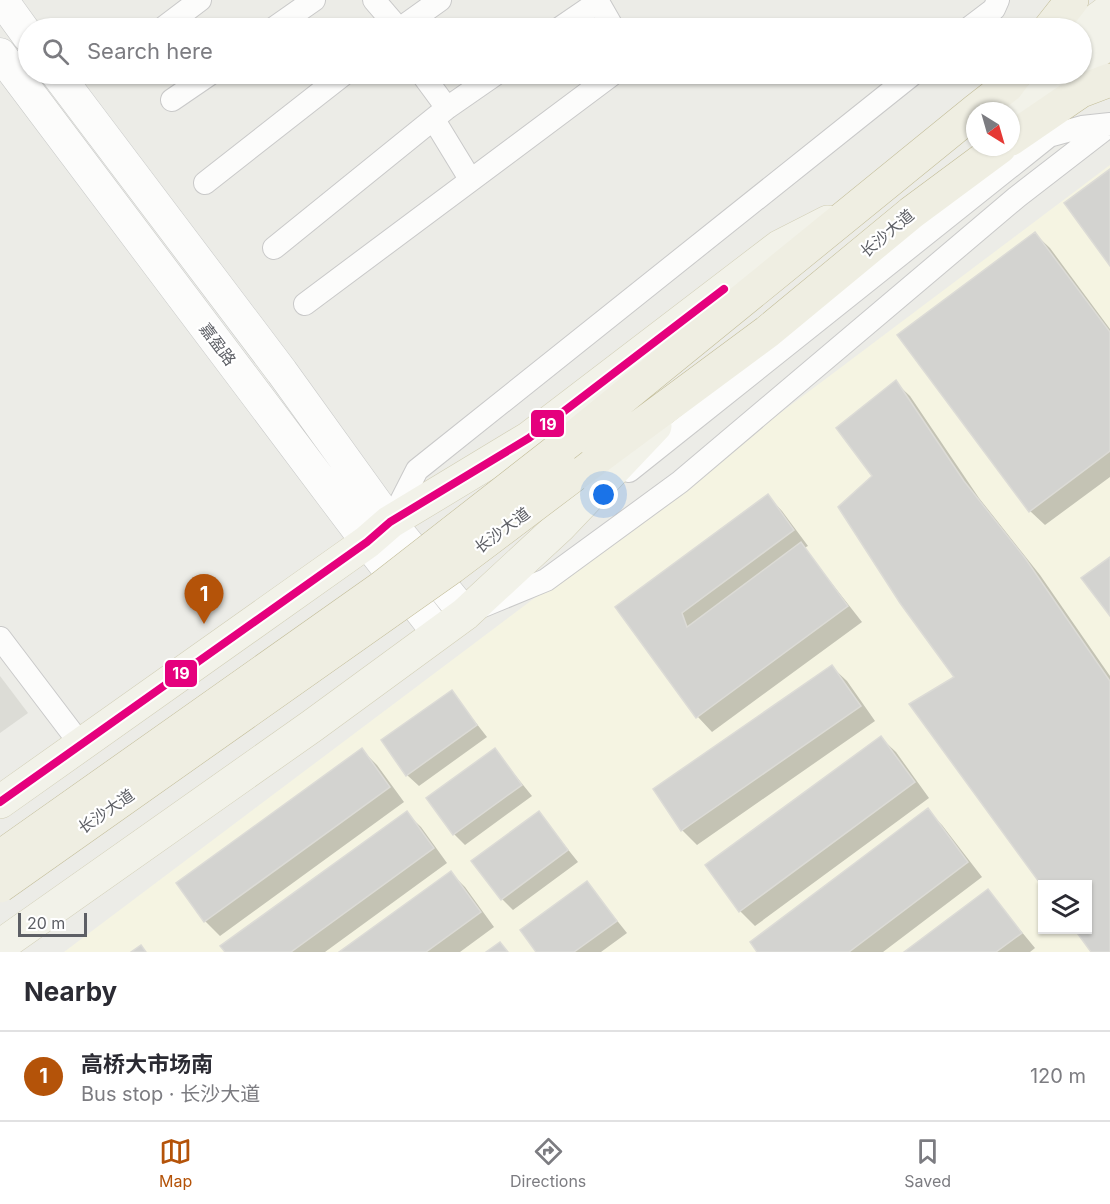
<!DOCTYPE html>
<meta charset="utf-8">
<style>
:root{--surface:#fff;--page:#f7f7f7;--text:#2b2b33;--muted:#7c7c81;--line:#e1e1e2;--accent:#b45309}
body{margin:0;font-family:Inter,"Noto Sans SC",sans-serif;background:var(--page);color:var(--text)}
.controls{position:absolute;right:18px;bottom:18px;display:grid;overflow:hidden;border-radius:0px;box-shadow:0 2px 4px #0004}
.controls button{width:54px;height:54px;display:grid;place-items:center;padding:0;border:0;border-bottom:2px solid var(--line);background:var(--surface);color:var(--text);font:30px sans-serif}
.compass{position:absolute;left:966px;top:102px;width:54px;height:54px;border-radius:50%;background:var(--surface);box-shadow:0 2px 4px #0004;rotate:143deg}
.scale{position:absolute;left:18px;bottom:15px;width:69px;box-sizing:border-box;padding-left:6px;border:3px solid #5d5f65;border-top:0;font-size:16px;line-height:21px;white-space:nowrap;color:#5d5f65;-webkit-text-stroke:4px #fff;paint-order:stroke}
.you{position:absolute;left:604px;top:495px;width:21px;height:21px;margin:-15px;border:4px solid #fff;border-radius:50%;background:#1a73e8;box-shadow:0 0 0 9px #1a73e833}
.badge{display:grid;place-items:center;width:39px;height:39px;border-radius:50%;background:var(--accent);color:#fff;font-size:20px;font-weight:700}
.pin{position:absolute;translate:-50% -50px;filter:drop-shadow(0 2px 3px #0008)}
.pin::after{content:'';position:absolute;top:32px;width:21px;height:18px;background:inherit;clip-path:polygon(0 0,100% 0,50% 100%)}
.list{margin:0;padding:0;list-style:none}
h2{display:flex;justify-content:space-between;align-items:center;height:78px;margin:0;padding:0 24px;font-size:26px}
h2 small{font-size:20px;font-weight:400;color:var(--muted)}
.list li{display:grid;grid-template-columns:39px 1fr auto;gap:18px;align-items:center;box-sizing:border-box;height:90px;padding:0 24px;border-top:2px solid var(--line)}
.list b{display:block;font-size:22px;white-space:nowrap}
.list p{margin:0;font-size:20px;white-space:nowrap;color:var(--muted)}
.list em{font-size:20px;font-style:normal;color:var(--muted)}
.icon{flex:none;width:33px;height:33px;fill:none;stroke:currentColor;stroke-width:2;stroke-linecap:round;stroke-linejoin:round}
.map{position:relative;flex:none;width:1110px;height:952px;overflow:hidden}
.search{position:absolute;background:var(--surface);box-shadow:0 2px 4px #0004;left:18px;right:18px;top:18px;height:66px;display:flex;align-items:center;gap:15px;box-sizing:border-box;padding:0 21px;border-radius:33px;color:var(--muted);font-size:22px}
.sheet{height:168px;background:var(--surface)}
nav{display:flex;justify-content:space-around;align-items:center;box-sizing:border-box;height:84px;border-top:2px solid var(--line);background:var(--surface);font-size:16px;color:var(--muted)}
nav a{display:grid;justify-items:center;gap:3px}
nav .on{color:var(--accent)}
.map>svg:first-child{display:block}
.commercial{fill:#f5f4e2;fill-rule:evenodd}
.education{fill:#dcdcd6}
.shadow{fill:#0003}
.building{fill:#d3d3d0;stroke:#dcdbd6;stroke-width:1.5}
.lines{fill:none;stroke-linecap:round;stroke-linejoin:round}
.street-casing{stroke:#c9c9c9;stroke-width:24}
.secondary-casing{stroke:#c9cac9;stroke-width:33}
.primary-casing{stroke:#d2cfb7;stroke-width:34}
.highway-casing{stroke:#c2bc97;stroke-width:34}
.street{stroke:#fcfcfb;stroke-width:22}
.secondary{stroke:#fcfcfb;stroke-width:32}
.primary{stroke:#f2f2e9;stroke-width:33}
.highway{stroke:#efeee2;stroke-width:33}
.highway-bridge-casing{stroke:#c2bc97;stroke-width:34;stroke-linecap:butt}
.highway-bridge{stroke:#efeee2;stroke-width:33}
.bus-1-casing{stroke:#fff;stroke-width:12}
.bus-1{stroke:#e5007d;stroke-width:8}
.labels{text-anchor:middle;dominant-baseline:central;stroke-width:4.5;stroke-linejoin:round;paint-order:stroke}
.street-label{font-size:16px;fill:#5d5f65;stroke:#fff}
.line-badge{stroke:#fff;stroke-width:2}
.badge-label{font-size:16px;text-anchor:middle;font-weight:bold;fill:#fff}
</style>
<div class="map">
<svg width="1110" height="952" viewBox="0 0 1110 952">
<rect width="100%" height="100%" fill="#ecece7"/>
<!-- commercial -->
<path class="commercial" d="M1110,165V952H64ZM1042,884H1088V930H1042Z"/>
<!-- education -->
<path class="education" d="M0,676L28,713L0,733Z"/>
<!-- shadow -->
<path class="shadow" d="M1035,234L1050,248L1110,329V477L1045,525L1030,511Z
M895,382L910,396L979,498L1040,575L1110,676V952H1093L1077,930H1088V884H1044L874,476Z
M768,496L782,511L808,546L804,548L862,622L712,732L698,717L617,607Z
M832,667L847,681L875,721L697,845L682,830Z
M452,692L487,737L419,786L407,775Z
M881,738L896,752L929,798L755,926L740,911Z
M362,750L377,765L404,802L220,936L205,921L178,884Z
M495,750L532,796L465,845L454,834Z
M927,810L942,825L982,877L883,952H759Z
M406,813L421,827L447,863L325,952H227Z
M539,813L578,862L513,910L502,899Z
M451,873L465,887L494,927L460,952H341Z
M587,883L627,933L601,952H538Z
M988,891L1035,948L1030,952H906Z"/>
<!-- building -->
<path class="building" d="M1110,169V266L1064,203Z
M1035,232L1110,332V451L1029,512L897,335Z
M896,380L964,481L1025,558L1110,681V952H1091L1075,930H1088V884L1042,886L909,704L954,677L900,603L838,507L872,476L836,428Z
M768,494L794,530L682,613L687,627L801,542L848,606L696,718L615,607Z
M1110,557V616L1081,578Z
M832,665L861,706L681,831L653,789Z
M452,690L477,725L406,776L381,740Z
M881,736L915,782L739,912L705,865Z
M362,748L390,787L204,922L176,883Z
M495,748L522,785L453,835L426,798Z
M928,808L968,862L849,952H757L750,942Z
M407,811L434,848L291,952H225L220,946Z
M539,811L568,850L501,900L471,861Z
M451,871L481,912L426,952H339Z
M587,881L617,921L574,952H536L520,930Z
M988,889L1022,933L996,952H904Z
M500,942L508,952H486Z
M141,945L146,952H131Z"/>
<g class="lines">
<defs>
<path id="street" d="M374,0L398,28
M597,0L613,28
M163,28L200,0
M274,28L314,0
M401,28L440,0
M560,28L598,2
M969,28L994,9L998,0
M422,74L447,108
M172,100L210,74
M434,120L470,179
M205,183L344,74
M274,248L447,108L496,74
M305,304L613,74
M629,471L1049,136L1082,127L1110,124
M391,521L417,470L913,74
M483,606L546,580L680,482L1017,197L1110,125
M0,638L82,746"/>
<path id="secondary" d="M2,0L28,36
M0,54L367,542L438,633
M57,74L282,372L390,522L465,614"/>
<path id="primary" d="M1082,31L1110,10
M1082,62L1110,42
M1011,121L1066,74
M0,802L367,542L390,522L529,438L779,247L828,222
M0,946L312,726L465,614L560,526L655,426"/>
<path id="highway" d="M1050,28L1072,0
M975,111L1007,86L1016,74
M1011,139L1081,91L1110,80
M572,439L975,111
M574,475L767,332L911,213L1000,147"/>
</defs>
<!-- street casing -->
<use href="#street" class="street-casing"/>
<!-- secondary casing -->
<use href="#secondary" class="secondary-casing"/>
<!-- primary casing -->
<use href="#primary" class="primary-casing"/>
<!-- highway casing -->
<use href="#highway" class="highway-casing"/>
<!-- street -->
<use href="#street" class="street"/>
<!-- secondary -->
<use href="#secondary" class="secondary"/>
<!-- primary -->
<use href="#primary" class="primary"/>
<!-- highway -->
<use href="#highway" class="highway"/>
<defs>
<path id="highway-bridge" d="M0,857L381,588L572,439
M0,886L452,567L574,475"/>
</defs>
<!-- highway-bridge casing -->
<use href="#highway-bridge" class="highway-bridge-casing"/>
<!-- highway-bridge -->
<use href="#highway-bridge" class="highway-bridge"/>
<defs>
<path id="bus-1" d="M0,802L367,542L390,522L529,438L724,289"/>
</defs>
<!-- bus-1 casing -->
<use href="#bus-1" class="bus-1-casing"/>
<!-- bus-1 -->
<use href="#bus-1" class="bus-1"/>
</g>
<g class="labels">
<!-- street labels -->
<g class="street-label">
<text transform="translate(887 233) rotate(-40)">长沙大道</text>
<text transform="translate(218 344) rotate(53)">嘉盈路</text>
<text transform="translate(502 530) rotate(-37)">长沙大道</text>
<text transform="translate(106 811) rotate(-35)">长沙大道</text>
</g>
</g>
<g class="line-badge">
<rect x="530" y="409" width="35" height="29" rx="6" fill="#e5007d"/>
<rect x="164" y="659" width="34" height="29" rx="6" fill="#e5007d"/>
</g>
<g class="badge-label">
<text x="548" y="430">19</text>
<text x="181" y="679">19</text>
</g>
</svg>
<div class="controls">
<button><svg class="icon" aria-label="layers" viewBox="0 0 24 24"><path d="M12 4l9 5-9 5-9-5zM3 14l9 5 9-5"/></svg></button>
</div>
<svg class="compass" viewBox="-18 -18 36 36"><path d="M0-13l5 13h-10z" fill="#e53935"/><path d="M0 13l5-13h-10z" fill="#7c7c81"/></svg>
<div class="scale">20 m</div>
<div class="you"></div>
<div class="pin badge" style="left:204px;top:624px">1</div>
<div class="search"><svg class="icon" aria-label="search" viewBox="0 0 24 24"><circle cx="10" cy="10" r="6"/><path d="M15 15l6 6"/></svg>Search here</div>
</div>
<section class="sheet">
<h2>Nearby<small></small></h2>
<ul class="list">
<li><span class="badge">1</span><div><b>高桥大市场南</b><p>Bus stop · 长沙大道</p></div><em>120 m</em></li>
</ul>
</section>
<nav>
<a class="on"><svg class="icon" aria-label="map" viewBox="0 0 24 24"><path d="M3 6l6-2 6 2 6-2v14l-6 2-6-2-6 2zM9 4v14M15 6v14"/></svg>Map</a>
<a><svg class="icon" aria-label="directions" viewBox="0 0 24 24"><path d="M12 3l9 9-9 9-9-9zM9 14v-3h6M13 9l2 2-2 2"/></svg>Directions</a>
<a><svg class="icon" aria-label="saved" viewBox="0 0 24 24"><path d="M7 4h10v16l-5-4-5 4z"/></svg>Saved</a>
</nav>
